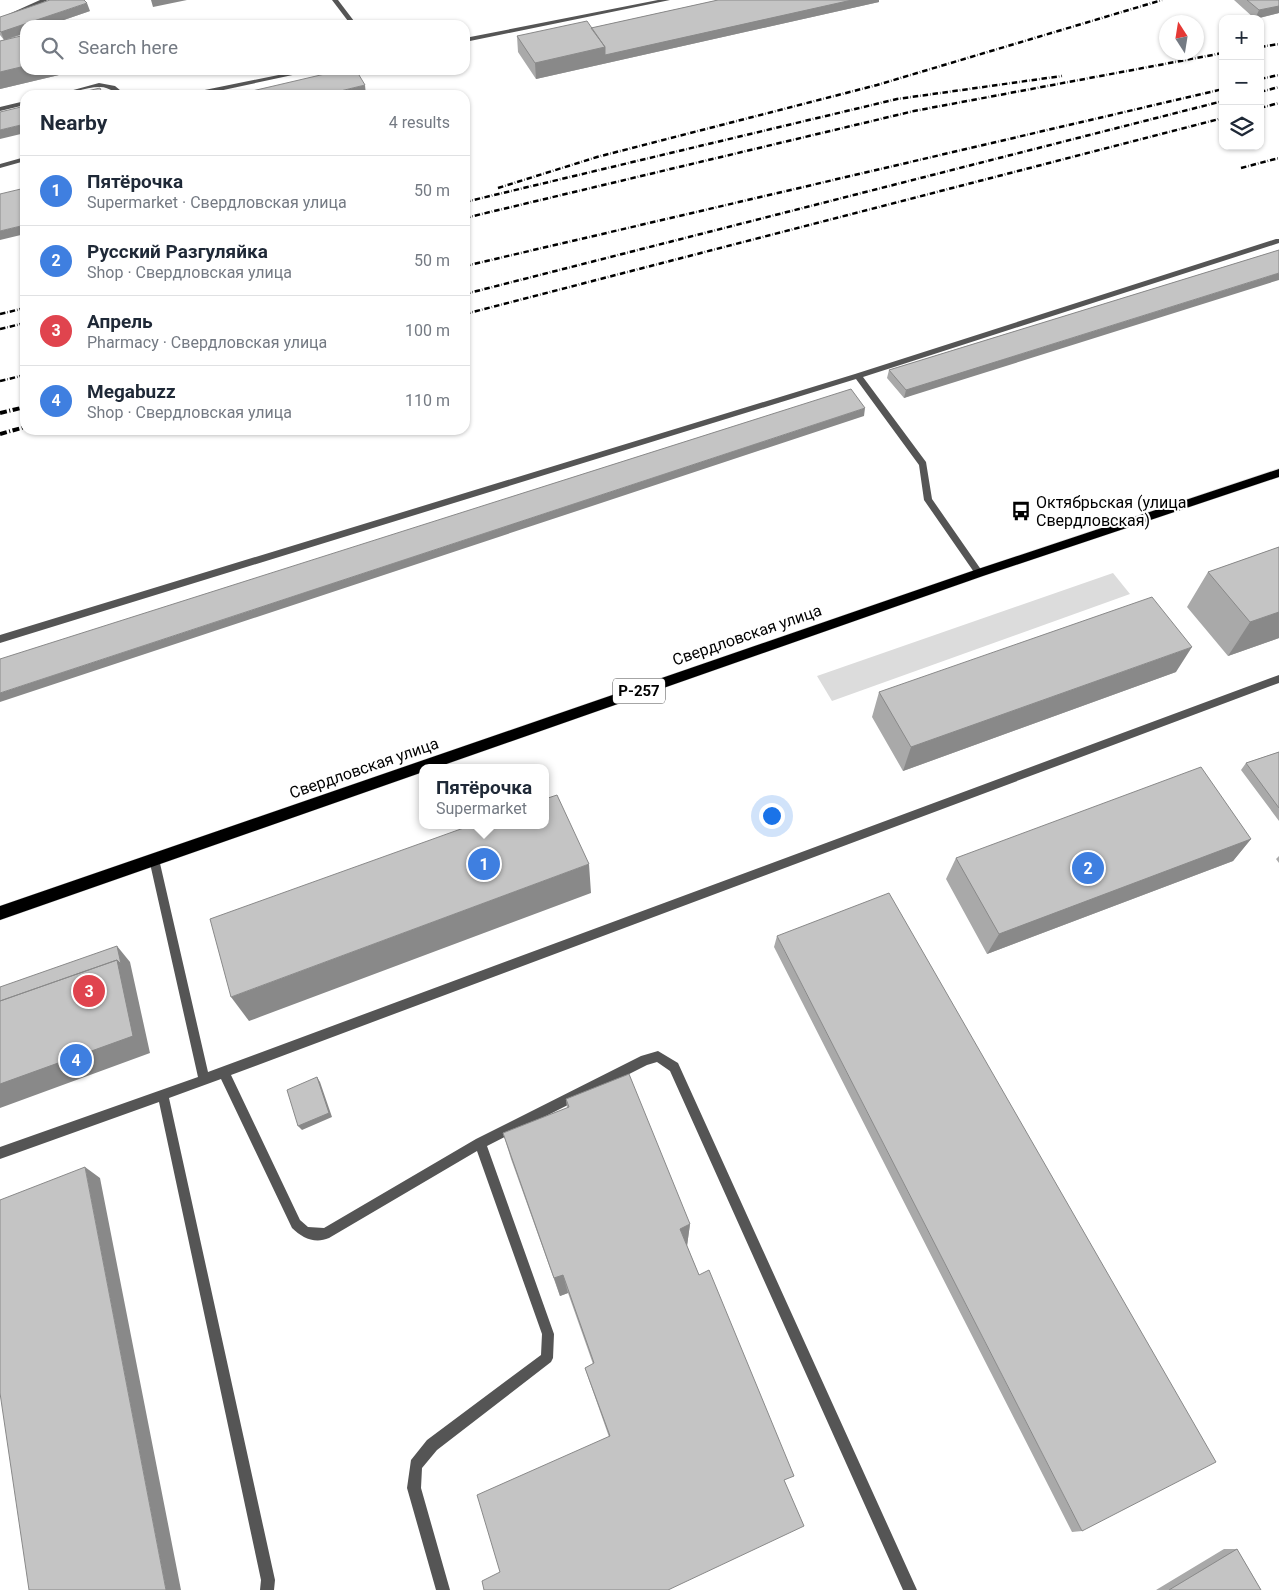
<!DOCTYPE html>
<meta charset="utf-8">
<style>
:root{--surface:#fff;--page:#f6f6f7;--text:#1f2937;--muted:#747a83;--line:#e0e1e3;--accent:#000}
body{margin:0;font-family:Roboto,sans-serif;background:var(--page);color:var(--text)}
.controls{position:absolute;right:15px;top:15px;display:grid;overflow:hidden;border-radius:10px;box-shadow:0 1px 4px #0004}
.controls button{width:45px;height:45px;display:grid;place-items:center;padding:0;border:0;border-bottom:1px solid var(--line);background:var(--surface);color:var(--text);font:25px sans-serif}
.compass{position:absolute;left:1159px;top:15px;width:45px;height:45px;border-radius:50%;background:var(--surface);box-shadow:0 1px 4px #0004;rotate:348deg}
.you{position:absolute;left:771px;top:815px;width:18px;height:18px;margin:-12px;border:4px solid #fff;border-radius:50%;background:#1a73e8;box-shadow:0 0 0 8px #1a73e833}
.badge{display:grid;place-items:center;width:32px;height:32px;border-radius:50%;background:var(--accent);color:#fff;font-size:16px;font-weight:700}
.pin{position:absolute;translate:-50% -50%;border:2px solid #fff;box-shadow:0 1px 5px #0006}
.popup{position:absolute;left:419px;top:764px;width:130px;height:65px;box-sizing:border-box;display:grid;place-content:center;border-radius:10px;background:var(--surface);filter:drop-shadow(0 1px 4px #0005);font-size:16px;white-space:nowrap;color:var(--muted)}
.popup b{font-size:19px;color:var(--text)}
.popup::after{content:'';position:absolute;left:50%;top:100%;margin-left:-10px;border:10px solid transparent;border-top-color:var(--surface)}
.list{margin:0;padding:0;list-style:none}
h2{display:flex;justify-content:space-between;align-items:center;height:65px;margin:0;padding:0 20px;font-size:21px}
h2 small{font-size:16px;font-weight:400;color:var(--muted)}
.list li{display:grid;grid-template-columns:32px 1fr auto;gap:15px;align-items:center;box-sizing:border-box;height:70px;padding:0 20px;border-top:1px solid var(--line)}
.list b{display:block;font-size:19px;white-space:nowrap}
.list p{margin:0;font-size:16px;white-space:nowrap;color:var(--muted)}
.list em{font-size:16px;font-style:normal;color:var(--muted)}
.icon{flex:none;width:28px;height:28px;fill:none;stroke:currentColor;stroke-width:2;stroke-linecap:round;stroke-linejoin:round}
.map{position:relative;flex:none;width:1279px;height:1590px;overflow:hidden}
.search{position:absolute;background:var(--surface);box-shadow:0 1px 4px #0004;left:20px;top:20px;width:450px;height:55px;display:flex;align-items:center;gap:12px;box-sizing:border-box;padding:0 18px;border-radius:15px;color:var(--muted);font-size:19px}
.panel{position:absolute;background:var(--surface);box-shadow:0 1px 4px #0004;left:20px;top:90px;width:450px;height:345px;border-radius:15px}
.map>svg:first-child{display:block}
.green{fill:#dcdcdc}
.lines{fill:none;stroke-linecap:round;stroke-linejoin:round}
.trunk-casing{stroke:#dbdbdb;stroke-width:1}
.service{fill:#555;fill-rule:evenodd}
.minor{fill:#555;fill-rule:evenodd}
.trunk{fill:#000;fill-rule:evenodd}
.rail-far1{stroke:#000;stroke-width:2.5;stroke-dasharray:5.5 2 0.5 2;stroke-linecap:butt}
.rail{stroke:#000;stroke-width:4;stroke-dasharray:7 2.5 1 2.5;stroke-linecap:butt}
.wall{fill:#a9a9a9}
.shaded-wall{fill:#898989}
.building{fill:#c4c4c4;stroke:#898989}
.labels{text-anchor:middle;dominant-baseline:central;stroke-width:4;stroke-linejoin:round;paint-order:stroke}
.shield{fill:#fff;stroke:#4c4c4c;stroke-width:1}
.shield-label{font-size:15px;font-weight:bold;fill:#000}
.poi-label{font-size:16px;fill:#000;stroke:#fff;text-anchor:start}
.street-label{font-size:16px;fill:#000;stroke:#fff}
</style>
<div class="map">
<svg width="1279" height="1590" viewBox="0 0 1279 1590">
<rect width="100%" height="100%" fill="#fff"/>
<!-- green -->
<path class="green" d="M1113,573L1130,594L832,701L817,676Z"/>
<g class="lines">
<defs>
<path id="trunk" d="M1279,469V477L983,576L435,768H423V772L0,920V906L975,570Z"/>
</defs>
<!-- trunk casing -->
<use href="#trunk" class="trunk-casing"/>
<!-- service -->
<path class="service" d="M40,0H48L0,22V18Z
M332,0H338L357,25H351Z
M25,157V161L0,168V164Z
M1276,239H1279V243L863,377L926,462L932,499L982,571L983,573L979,576L976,575L924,500L919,465L856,379L0,643V635L855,374Z
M1279,675V683L231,1075L300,1220L308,1227L324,1228L476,1139L641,1056L658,1051L678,1063L917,1590H903L670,1071L657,1062L647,1065L487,1146L554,1334L553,1358L551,1362L437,1450L422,1468L421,1488L450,1590H436L407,1488L411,1460L427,1440L541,1355L542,1334L477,1151L329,1238C315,1244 302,1238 292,1228L221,1079L169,1098L275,1580L274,1590H260L261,1580L159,1102L0,1159V1147L198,1077L149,859L150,856L154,854L158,856L159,859L208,1072Z"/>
<!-- minor -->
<path class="minor" d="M658,0H670L465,42V38Z
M303,70H316L200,95H187L190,93Z
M99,83L115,86L126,95C116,95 110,87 100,87C84,87 70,95 55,95Z
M25,101V105L0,111V107Z"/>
<!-- trunk -->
<use href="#trunk" class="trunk"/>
<!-- rail-far1 -->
<path class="rail-far1" d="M1260,47L1279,44
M1260,79L1279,75
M1260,92L1279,87
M1260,108L1279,103
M1241,168L1279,158
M498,188L597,157L877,85L1162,0
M465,202L897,99L1062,76
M465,218L914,111L1223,53
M465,266L1223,89
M465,294L1223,101
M0,314L25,308
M465,314L1223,118
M0,329L25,323
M0,381L25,375"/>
<!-- rail -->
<path class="rail" d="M0,413L25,407
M0,434L25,427"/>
</g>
<!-- wall -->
<path class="wall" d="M718,0H879V2L536,79L518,52L517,36L591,28Z
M1234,0H1279V13L1255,19Z
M90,11L9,39L80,70L0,89V41L4,40L0,35V17Z
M1279,250L904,398L887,378L889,370Z
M1279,547V638L1228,656L1187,607L1208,572Z
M1176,672L903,771L872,717L879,692Z
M1279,752V821L1241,770L1246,763Z
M1251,839L1233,861L987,954L946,879L956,858Z
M1279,856V863L1276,859Z
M777,936L1082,1531L1072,1532L774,947Z
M566,1099L690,1224L687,1246L699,1275L794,1476L500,1572L609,1437L589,1380L585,1368L593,1364L568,1293L560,1296L511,1159L503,1133L567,1108Z
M1224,1549H1237L1261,1590H1156Z"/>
<!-- shaded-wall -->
<path class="shaded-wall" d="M151,0H187L153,7Z
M852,0H879V2L536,79L535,63L605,47Z
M87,3L90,11L49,25H25V33L4,40L1,32Z
M1279,6V13L1255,19L1259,10Z
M25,66V70H80L0,89V72Z
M365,85L366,95H324Z
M25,124V133L0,139V130Z
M25,225V234L0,240V231Z
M1279,273V280L904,398L906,390Z
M865,408L864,416L0,702V693Z
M1279,612V638L1228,656L1250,622Z
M1192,647L1176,672L903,771L911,747Z
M1251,839L1233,861L987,954L999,934Z
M589,864L591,893L249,1021L231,997Z
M117,946L130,962L150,1053L0,1108V1084L117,960Z
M317,1077L320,1082L332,1117L302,1130L298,1126Z
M85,1167L100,1178L181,1590H166Z
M690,1224L687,1246L680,1229Z
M563,1275L568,1293L560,1296L554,1278Z"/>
<!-- building -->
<path class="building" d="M50,0H84L87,3L1,32L0,31V17Z
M718,0H852L605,55V47L591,28Z
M1247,0H1279V6L1259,10Z
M587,21L605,47L535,63L517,36Z
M80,22L81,25H68Z
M25,35V66L0,72V41Z
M342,70H356L365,85L324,95H235Z
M100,88L103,95H70Z
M25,106V124L0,130V112Z
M25,188V225L0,231V194Z
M1279,250V273L906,390L889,370Z
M851,389L865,408L0,693V659Z
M1279,547V612L1250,622L1208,572Z
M1152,597L1192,647L911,747L879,692Z
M1279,752V808L1246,763Z
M1201,767L1251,839L999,934L956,858Z
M557,795L589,864L231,997L210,919L472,825H545V799Z
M889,893L1216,1462L1082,1531L777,936Z
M117,946L121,964L117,960L0,1001V987Z
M117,960L133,1036L0,1084V1001Z
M629,1074L690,1224L680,1229L699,1275L709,1270L794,1476L784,1480L804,1526L668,1590H484L482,1581L500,1572L477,1495L610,1436L585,1368L594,1363L563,1275L554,1278L503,1133L569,1107L566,1099Z
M317,1077L329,1113L298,1126L287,1090Z
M85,1167L166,1590H29L0,1393V1200Z
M1237,1549L1261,1590H1169Z"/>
<!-- icons -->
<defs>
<symbol id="bus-bare" viewBox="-9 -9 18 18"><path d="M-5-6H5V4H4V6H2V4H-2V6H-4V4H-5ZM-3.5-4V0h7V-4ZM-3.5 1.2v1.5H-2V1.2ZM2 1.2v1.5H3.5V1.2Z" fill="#000" stroke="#fff" stroke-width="2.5" paint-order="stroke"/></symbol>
</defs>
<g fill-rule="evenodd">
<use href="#bus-bare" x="1007" y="497" width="28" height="28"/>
</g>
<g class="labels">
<!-- shield labels -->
<rect class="shield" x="613" y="678.5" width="52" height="25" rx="4"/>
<g class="shield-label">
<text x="639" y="691">Р-257</text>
</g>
<!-- poi labels -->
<g class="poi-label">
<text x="1036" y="502">Октябрьская (улица<tspan x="1036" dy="18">Свердловская)</tspan></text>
</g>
<!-- street labels -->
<g class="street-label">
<text transform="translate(747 635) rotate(-19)">Свердловская улица</text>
<text transform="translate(364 768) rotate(-19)">Свердловская улица</text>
</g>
</g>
</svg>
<div class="controls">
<button>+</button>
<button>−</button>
<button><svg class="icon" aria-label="layers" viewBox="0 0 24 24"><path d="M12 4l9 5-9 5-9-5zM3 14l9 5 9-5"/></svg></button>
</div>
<svg class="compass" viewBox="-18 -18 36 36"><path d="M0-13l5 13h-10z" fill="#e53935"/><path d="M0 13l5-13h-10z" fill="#747a83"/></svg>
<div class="you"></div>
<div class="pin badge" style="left:484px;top:864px;background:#3f7fe0">1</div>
<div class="popup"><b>Пятёрочка</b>Supermarket</div>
<div class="pin badge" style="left:1088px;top:868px;background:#3f7fe0">2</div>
<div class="pin badge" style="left:89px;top:991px;background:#e0444e">3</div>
<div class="pin badge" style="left:76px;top:1060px;background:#3f7fe0">4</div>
<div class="search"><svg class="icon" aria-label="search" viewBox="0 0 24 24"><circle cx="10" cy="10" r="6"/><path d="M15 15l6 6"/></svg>Search here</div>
<section class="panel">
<h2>Nearby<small>4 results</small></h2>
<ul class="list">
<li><span class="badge" style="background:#3f7fe0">1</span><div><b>Пятёрочка</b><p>Supermarket · Свердловская улица</p></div><em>50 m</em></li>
<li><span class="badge" style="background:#3f7fe0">2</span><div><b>Русский Разгуляйка</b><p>Shop · Свердловская улица</p></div><em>50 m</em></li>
<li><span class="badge" style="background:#e0444e">3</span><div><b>Апрель</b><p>Pharmacy · Свердловская улица</p></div><em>100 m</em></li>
<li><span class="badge" style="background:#3f7fe0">4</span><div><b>Megabuzz</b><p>Shop · Свердловская улица</p></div><em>110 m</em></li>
</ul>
</section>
</div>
